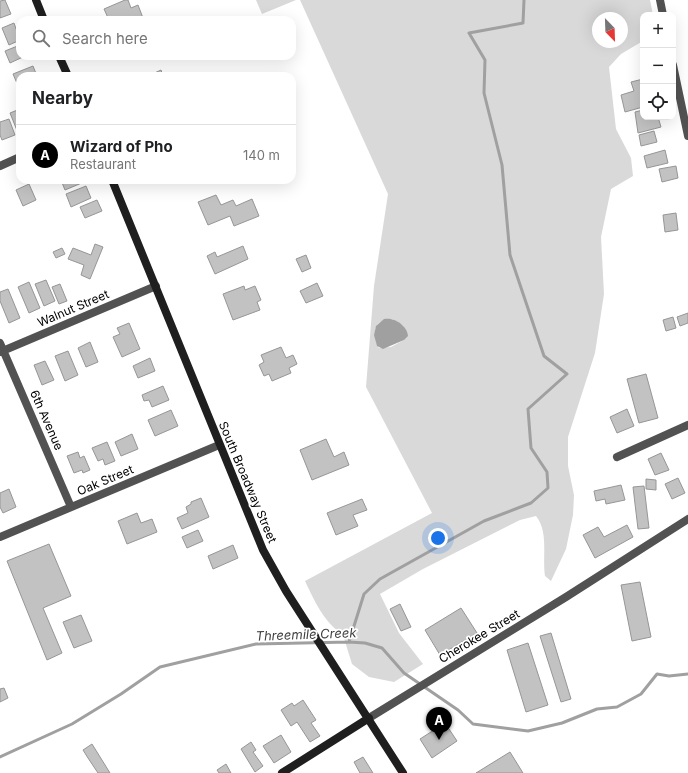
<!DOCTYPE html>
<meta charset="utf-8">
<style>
:root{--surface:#fff;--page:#f2f2f2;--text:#202124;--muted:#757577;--line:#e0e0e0;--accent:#000}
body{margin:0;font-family:Inter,sans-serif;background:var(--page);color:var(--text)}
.controls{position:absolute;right:12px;top:12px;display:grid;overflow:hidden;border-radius:8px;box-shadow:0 4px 16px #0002}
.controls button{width:36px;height:36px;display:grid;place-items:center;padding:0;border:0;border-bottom:1px solid var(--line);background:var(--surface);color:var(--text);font:20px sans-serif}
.compass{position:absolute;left:592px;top:12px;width:36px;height:36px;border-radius:50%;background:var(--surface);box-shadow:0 4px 16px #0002;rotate:157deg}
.you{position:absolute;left:438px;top:538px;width:14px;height:14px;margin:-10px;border:3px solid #fff;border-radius:50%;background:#1a73e8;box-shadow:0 0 0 6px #1a73e833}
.badge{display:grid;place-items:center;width:26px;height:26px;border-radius:50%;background:var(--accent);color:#fff;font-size:13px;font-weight:700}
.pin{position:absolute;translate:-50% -33px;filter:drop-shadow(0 1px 2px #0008)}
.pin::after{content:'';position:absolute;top:21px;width:14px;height:12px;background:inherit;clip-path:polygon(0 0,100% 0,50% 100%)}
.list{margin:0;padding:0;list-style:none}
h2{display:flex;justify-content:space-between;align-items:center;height:52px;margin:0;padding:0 16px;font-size:17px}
h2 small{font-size:13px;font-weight:400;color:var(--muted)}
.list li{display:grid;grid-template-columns:26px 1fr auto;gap:12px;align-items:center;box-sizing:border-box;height:60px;padding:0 16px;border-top:1px solid var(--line)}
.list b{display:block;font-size:15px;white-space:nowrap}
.list p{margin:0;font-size:13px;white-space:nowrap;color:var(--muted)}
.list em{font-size:13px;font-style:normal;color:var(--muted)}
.icon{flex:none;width:22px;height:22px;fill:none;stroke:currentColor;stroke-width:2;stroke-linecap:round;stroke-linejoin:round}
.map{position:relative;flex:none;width:688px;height:773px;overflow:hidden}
.search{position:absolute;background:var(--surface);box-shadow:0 4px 16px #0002;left:16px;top:16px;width:280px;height:44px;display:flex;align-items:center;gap:10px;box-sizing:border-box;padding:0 14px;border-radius:12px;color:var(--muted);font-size:15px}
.panel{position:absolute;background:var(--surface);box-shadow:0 4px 16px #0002;left:16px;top:72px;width:280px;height:112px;border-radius:12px}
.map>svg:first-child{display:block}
.green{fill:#d9d9d9;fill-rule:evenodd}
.water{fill:#a0a0a0}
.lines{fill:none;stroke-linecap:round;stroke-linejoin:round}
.stream{stroke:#a0a0a0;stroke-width:3}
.building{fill:#c2c2c2;stroke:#969696}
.street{stroke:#525252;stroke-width:8}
.secondary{stroke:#1f1f1f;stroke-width:8}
.labels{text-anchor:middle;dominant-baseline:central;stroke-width:3.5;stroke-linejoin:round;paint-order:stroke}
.street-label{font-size:12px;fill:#000;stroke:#fff}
.water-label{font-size:13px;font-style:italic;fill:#414141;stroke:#fff}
</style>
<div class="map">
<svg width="688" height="773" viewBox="0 0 688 773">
<rect width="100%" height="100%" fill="#fff"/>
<!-- green -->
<path class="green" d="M256,0H296L262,14Z
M300,0H650L653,15H643V41L621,54L609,67L616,129L631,158L633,176L611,189L601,237L604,294L595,353L568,437V466L574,495L573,515L566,549L551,581L545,576C542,557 549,532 536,516L520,520L423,569L380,594L399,633L423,664L394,682L369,677L352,664L343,635C324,622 315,602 305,581L432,513L366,387L374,286L388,194ZM598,18H622V42H598ZM392,319L404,326V340L391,347L379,348C376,344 376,340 375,335C374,323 381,321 392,319Z"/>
<!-- water -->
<path class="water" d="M384,319C394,317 407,325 408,336L404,340L383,349L377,346L374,335L376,326Z"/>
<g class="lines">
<!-- stream -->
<path class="stream" d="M349,642L364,594L380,579L484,521L531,503L548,488L547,472L531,448L528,409L567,374L544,356L510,255L502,165L484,93L485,60L469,33L523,23L524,0
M0,757L72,724L121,694L160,667L256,644L349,642L365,643L382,648L404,673L458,710L473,724L528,731L562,723L597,709L617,707L641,694L657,674L669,676L688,674"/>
</g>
<!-- building -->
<path class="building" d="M5,0L11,14L0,18V1Z
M125,0H128L131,8L138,5L143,18L137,20H109L104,9Z
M14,23L20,40L9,45L2,28Z
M20,45V56H25L10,63L5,51Z
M33,66L37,76H20L19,88L13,74Z
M161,70L163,76H148Z
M643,79V107L625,112L621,95L634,91L631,82Z
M20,109V132L18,133L10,113Z
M643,110V117H658L661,127L638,133L635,112Z
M9,119L15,135L2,140L0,135V122Z
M654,131L657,142L641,146L639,135Z
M665,150L668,163L647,168L644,156Z
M676,166L678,178L662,182L659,169Z
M61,180H83L84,182L65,190Z
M29,184L36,200L23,206L16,190Z
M86,186L91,198L71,207L66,194Z
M216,195L221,205L233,200L236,206L252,199L259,216L234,226L230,216L208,225L198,202Z
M97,200L102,211L85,218L80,207Z
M676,213L678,230L665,232L663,215Z
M95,244L103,247L90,279L81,275L84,265L68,259L73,248L91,255Z
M243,246L248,259L215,274L207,256L215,252L217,257Z
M62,248L65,254L56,258L53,252Z
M306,255L311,268L302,272L296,259Z
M46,280L55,301L44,306L35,284Z
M29,282L40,308L29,313L18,287Z
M317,283L323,296L306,303L300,291Z
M60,284L67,301L59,304L52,287Z
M244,286L245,290L255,286L261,300L257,302L260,310L233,320L223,294Z
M8,289L20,318L9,323L0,301V292Z
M688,313V323L680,326L677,317Z
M673,317L676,328L666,331L663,320Z
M129,323L140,349L122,357L113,337L120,334L117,328Z
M90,342L98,362L86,367L78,348Z
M281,347L286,358L293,355L297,364L289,368L291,373L272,381L269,374L264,376L259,365L264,362L261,355Z
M68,351L78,375L65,381L55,356Z
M150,358L155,371L138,378L133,366Z
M45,361L54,380L42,385L34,365Z
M646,374L658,418L639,423L627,379Z
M163,386L169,400L152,407L149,400L144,401L142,395Z
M627,409L634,426L617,433L610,417Z
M171,410L178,426L155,436L148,420Z
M132,434L138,449L121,456L115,442Z
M326,439L334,457L344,452L349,465L312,480L300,450Z
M107,442L115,461L105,465L103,459L98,461L92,448Z
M78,452L80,458L84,456L90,470L83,473L82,470L74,473L67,456Z
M661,453L669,470L655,475L648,459Z
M678,478L685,493L672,499L665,484Z
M646,479L656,480V490L646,489Z
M621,485L625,500L606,504L605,499L596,501L594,491Z
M644,486L649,528L638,529L633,487Z
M9,489L16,507L3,513L0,507V493Z
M201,498L209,517L182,529L177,518L188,513L186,507L191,504V502Z
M362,499L367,510L353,515L358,526L336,535L327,513Z
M137,513L141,523L152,519L157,532L127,544L118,521Z
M627,525L633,537L595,558L583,535L598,527L604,537Z
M198,530L203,541L187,548L182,537Z
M49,544L71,596L43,608L62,653L47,660L7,561Z
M233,545L238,558L213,569L208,556Z
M640,582L651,637L632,641L621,585Z
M400,604L411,627L401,631L390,609Z
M461,608L477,633L440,655L425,630Z
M81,615L92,641L74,648L63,622Z
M551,633L571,699L561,702L540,636Z
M528,643L548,705L526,712L507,650Z
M4,688L8,698L0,702V689Z
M303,700L316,720L311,723L320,736L310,742L297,722L291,726L281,710L292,703L294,706Z
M445,723L457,741L432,758L420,739Z
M281,735L291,752L274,763L263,746Z
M251,742L256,750L253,752L263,766L255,772L241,749Z
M92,744L110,773H98L88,758L83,750Z
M510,752L523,773H476Z
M363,757L373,773H360L354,762Z
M226,764L231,773H219L217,770Z"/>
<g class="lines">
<!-- street -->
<path class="street" d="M660,0L663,15
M673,65L688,136
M0,166L20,157
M0,343L71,507
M0,352L156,286
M617,457L688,425
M0,537L219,445
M369,718L566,597L688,519"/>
<!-- secondary -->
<path class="secondary" d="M36,0L44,20
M59,56L68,76
M112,180L263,550L286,591L403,773
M282,773L369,718"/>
</g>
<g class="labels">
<!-- street labels -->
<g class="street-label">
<text transform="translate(73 308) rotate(-23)">Walnut Street</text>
<text transform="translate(47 420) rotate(66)">6th Avenue</text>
<text transform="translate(105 480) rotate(-23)">Oak Street</text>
<text transform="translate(248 482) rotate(67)">South Broadway Street</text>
<text transform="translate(479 636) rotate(-31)">Cherokee Street</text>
</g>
<!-- water labels -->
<g class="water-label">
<text transform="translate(306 634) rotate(-2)">Threemile Creek</text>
</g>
</g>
</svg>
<div class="controls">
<button>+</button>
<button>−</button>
<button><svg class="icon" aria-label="locate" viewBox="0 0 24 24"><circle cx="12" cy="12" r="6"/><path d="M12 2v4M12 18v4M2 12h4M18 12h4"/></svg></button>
</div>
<svg class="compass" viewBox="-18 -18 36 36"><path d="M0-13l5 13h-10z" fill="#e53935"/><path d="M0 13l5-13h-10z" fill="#757577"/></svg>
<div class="you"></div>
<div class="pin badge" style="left:439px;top:740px">A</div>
<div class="search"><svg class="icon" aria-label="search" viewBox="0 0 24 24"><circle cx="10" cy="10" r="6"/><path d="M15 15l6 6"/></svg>Search here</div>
<section class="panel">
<h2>Nearby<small></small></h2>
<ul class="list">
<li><span class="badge">A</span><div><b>Wizard of Pho</b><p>Restaurant</p></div><em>140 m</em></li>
</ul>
</section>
</div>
